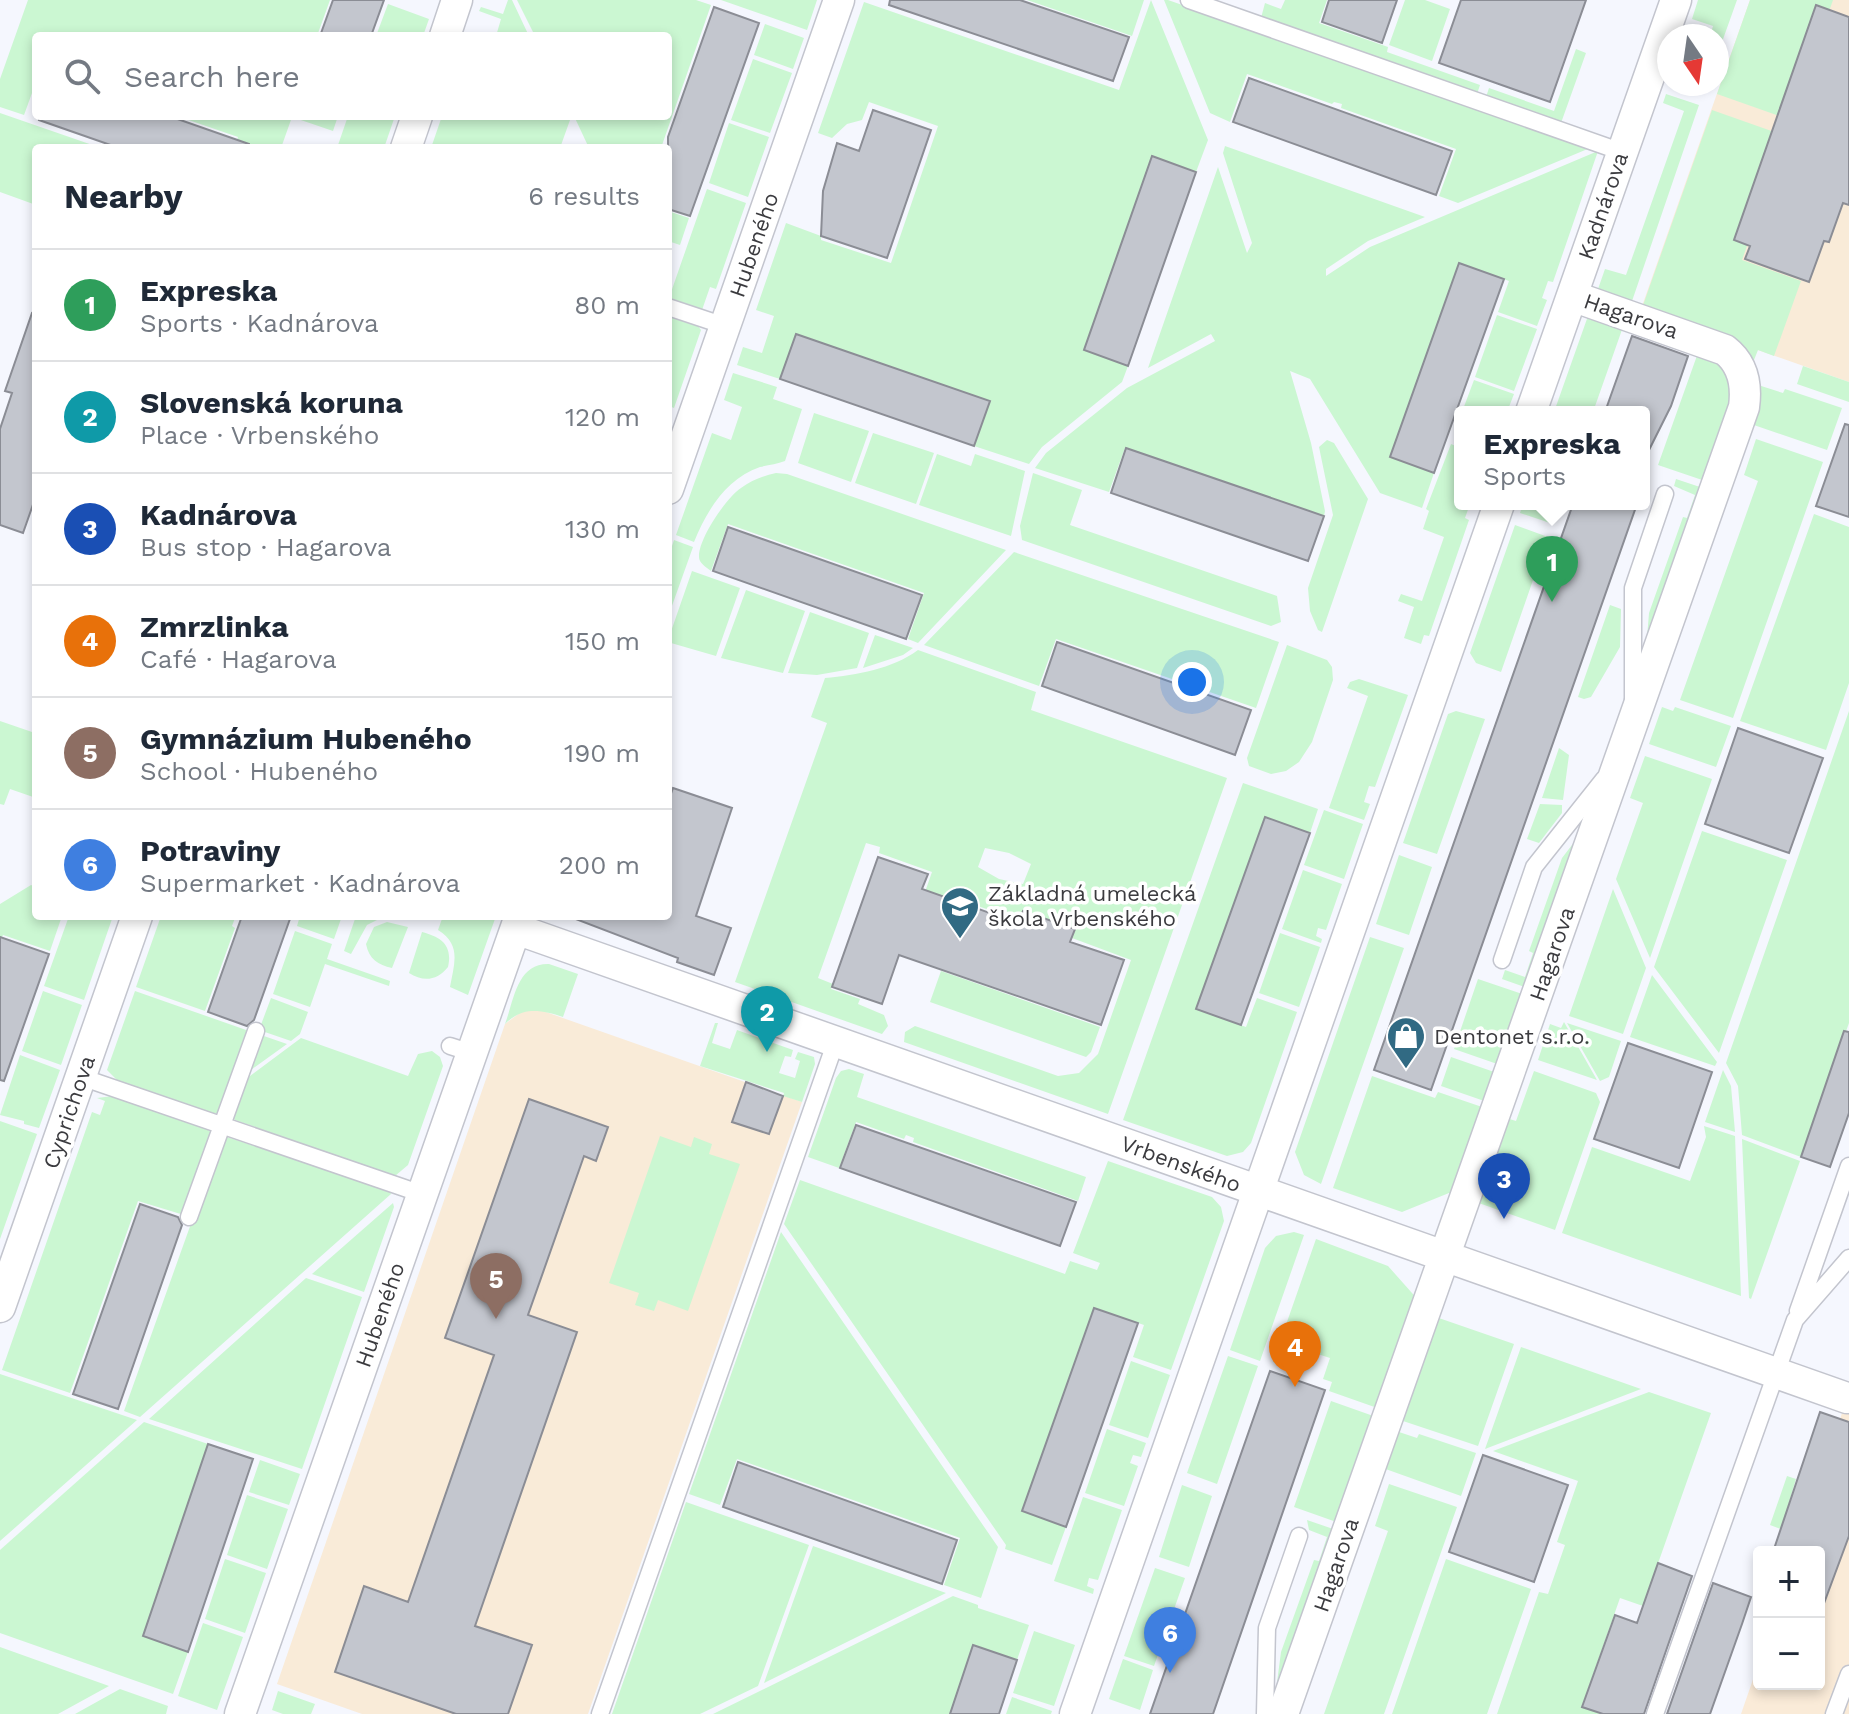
<!DOCTYPE html>
<meta charset="utf-8">
<style>
:root{--surface:#fff;--page:#f6f6f7;--text:#1f2937;--muted:#747a83;--line:#e0e1e3;--accent:#db2777}
body{margin:0;font-family:"Work Sans",sans-serif;background:var(--page);color:var(--text)}
.controls{position:absolute;right:24px;bottom:24px;display:grid;overflow:hidden;border-radius:8px;box-shadow:0 4px 12px #0003}
.controls button{width:72px;height:72px;display:grid;place-items:center;padding:0;border:0;border-bottom:2px solid var(--line);background:var(--surface);color:var(--text);font:40px sans-serif}
.compass{position:absolute;left:1657px;top:24px;width:72px;height:72px;border-radius:50%;background:var(--surface);box-shadow:0 4px 12px #0003;rotate:167deg}
.you{position:absolute;left:1192px;top:682px;width:28px;height:28px;margin:-20px;border:6px solid #fff;border-radius:50%;background:#1a73e8;box-shadow:0 0 0 12px #1a73e833}
.badge{display:grid;place-items:center;width:52px;height:52px;border-radius:50%;background:var(--accent);color:#fff;font-size:26px;font-weight:700}
.pin{position:absolute;translate:-50% -66px;filter:drop-shadow(0 2px 4px #0008)}
.pin::after{content:'';position:absolute;top:42px;width:28px;height:24px;background:inherit;clip-path:polygon(0 0,100% 0,50% 100%)}
.popup{position:absolute;left:1454px;top:406px;width:196px;height:104px;box-sizing:border-box;display:grid;place-content:center;border-radius:8px;background:var(--surface);filter:drop-shadow(0 2px 6px #0005);font-size:26px;white-space:nowrap;color:var(--muted)}
.popup b{font-size:30px;color:var(--text)}
.popup::after{content:'';position:absolute;left:50%;top:100%;margin-left:-16px;border:16px solid transparent;border-top-color:var(--surface)}
.list{margin:0;padding:0;list-style:none}
h2{display:flex;justify-content:space-between;align-items:center;height:104px;margin:0;padding:0 32px;font-size:34px}
h2 small{font-size:26px;font-weight:400;color:var(--muted)}
.list li{display:grid;grid-template-columns:52px 1fr auto;gap:24px;align-items:center;box-sizing:border-box;height:112px;padding:0 32px;border-top:2px solid var(--line)}
.list b{display:block;font-size:30px;white-space:nowrap}
.list p{margin:0;font-size:26px;white-space:nowrap;color:var(--muted)}
.list em{font-size:26px;font-style:normal;color:var(--muted)}
.icon{flex:none;width:44px;height:44px;fill:none;stroke:currentColor;stroke-width:2;stroke-linecap:round;stroke-linejoin:round}
.map{position:relative;flex:none;width:1849px;height:1714px;overflow:hidden}
.search{position:absolute;background:var(--surface);box-shadow:0 4px 12px #0003;left:32px;top:32px;width:640px;height:88px;display:flex;align-items:center;gap:20px;box-sizing:border-box;padding:0 28px;border-radius:8px;color:var(--muted);font-size:30px}
.panel{position:absolute;background:var(--surface);box-shadow:0 4px 12px #0003;left:32px;top:144px;width:640px;height:776px;border-radius:8px}
.map>svg:first-child{display:block}
.industrial{fill:#faebd8}
.education{fill:#f9ebd8}
.green{fill:#cbf7d2;fill-rule:evenodd}
.building{fill:#c3c6ce;stroke:#8b8d95;stroke-width:2}
.lines{fill:none;stroke-linecap:round;stroke-linejoin:round}
.service-casing{stroke:#c3c5ce;stroke-width:19}
.minor-casing{stroke:#c3c5ce;stroke-width:33}
.service{stroke:#fff;stroke-width:16}
.minor{stroke:#fff;stroke-width:30}
.labels{text-anchor:middle;dominant-baseline:central;stroke-width:7;stroke-linejoin:round;paint-order:stroke}
.street-label{font-size:22px;fill:#3b3b3f;stroke:#fff}
.poi-label{font-size:22px;fill:#3b3b3f;stroke:#fff;text-anchor:start}
</style>
<div class="map">
<svg width="1849" height="1714" viewBox="0 0 1849 1714">
<rect width="100%" height="100%" fill="#f5f7fe"/>
<!-- industrial -->
<path class="industrial" d="M1849,1393V1714H1741L1759,1662V1684H1819V1552L1840,1419Z"/>
<!-- education -->
<path class="education" d="M1750,0H1849V382L1641,309Z
M532,1010L543,1011L802,1102L588,1714H362L277,1684L505,1024L521,1012Z"/>
<!-- green -->
<path class="green" d="M28,0H330L317,36H36V82L24,115L0,107V79Z
M508,0H512L529,36H496L501,19L479,11L481,7L503,14Z
M517,0H696L711,5L661,148H589L574,116H668V36H535Z
M721,0H817L807,30Z
M1027,0H1144L1132,36Z
M1151,0L1208,140L1196,172L1152,157L1084,350L1128,366L1122,382L1042,447L1029,464L974,446L989,401L796,335L780,379L737,365L743,347L762,353L774,316L756,310L786,223L821,236V240L891,263L938,126L869,102L862,120L847,124L832,138L818,133L864,2L1119,90Z
M1164,0H1168L1590,148L1458,203L1439,196L1456,149L1341,108L1342,104L1334,102L1332,104L1247,74L1230,122L1210,113Z
M1285,0H1327L1319,23L1388,47L1387,52L1480,85L1477,94L1261,18L1265,3L1281,9Z
M1405,0H1425L1450,9L1432,61L1389,45Z
M1698,0H1737L1717,56V36H1710L1713,26L1692,19Z
M1750,0H1833L1791,120L1717,94Z
M388,4L429,19L423,36H376Z
M765,24L804,38L793,69L754,55Z
M1576,49L1586,53L1561,123L1486,97L1489,88L1554,111Z
M753,59L792,73L770,133L731,120Z
M1666,94L1699,105L1630,307L1599,294L1598,289L1605,269L1626,275L1684,111L1663,103Z
M1712,110L1786,136L1742,260L1801,281L1774,356L1758,350L1754,360L1641,311Z
M0,113L101,148H36V205L0,192Z
M177,116H338L333,131L292,117L281,148H234L238,137Z
M348,116H395L384,148H337Z
M442,116H568L570,120L560,148H431Z
M729,123L769,137L748,197L709,183Z
M1225,146L1425,217L1368,241L1326,269V276L1370,247L1598,151L1553,282L1548,281L1542,298L1547,300L1537,326L1498,312L1509,281L1459,263L1390,457L1434,473L1422,508L1380,493L1310,379L1290,371L1311,443L1325,511L1324,516L1125,448L1109,492L1035,468L1046,453L1127,388L1215,341L1211,334L1148,368L1218,167L1247,253L1252,243L1223,153Z
M707,189L746,203L716,289L710,287L702,310L673,300L670,295Z
M668,211L689,218L680,245L668,241Z
M1497,315L1537,329L1514,391L1475,377Z
M668,316L698,326L701,330L674,408L669,406L668,409Z
M1588,316L1624,324L1593,412H1554Z
M1699,350L1709,353L1735,382L1708,482L1658,465Z
M1803,366L1849,382V402L1797,384Z
M733,373L777,387L773,399L802,409L785,461C777,464 769,465 760,467C726,479 707,510 694,542L676,535L712,433L731,440L742,407L724,400Z
M1474,380L1514,394L1507,412H1462Z
M1755,384L1783,393L1785,389L1842,408L1827,450L1748,423Z
M814,413L869,431L851,482L798,463Z
M873,433L934,453L916,504L855,483Z
M1756,439L1823,462L1733,718L1680,700L1758,481L1744,475Z
M1327,440L1334,443L1368,499L1322,632L1318,630L1310,611L1308,588L1333,515L1319,447Z
M1451,444L1460,448V504H1470L1465,518L1469,520L1429,636L1424,635L1421,644L1404,638L1414,607L1398,601L1401,594L1422,601L1444,537L1423,529L1429,511L1426,509Z
M937,454L971,466L975,454L1025,471L1011,536L919,505Z
M776,473L787,474L1006,550L918,643L908,639L924,593L728,524L711,571C706,567 699,563 699,557C698,539 727,497 741,488C752,480 763,476 776,473Z
M1033,473L1082,490L1070,525L1277,596L1281,622L1271,626L1022,540L1020,526Z
M1676,479L1706,489L1646,650L1649,613L1683,517L1687,518L1695,495L1674,486Z
M1523,504H1560L1553,524L1520,513Z
M1814,514L1849,527V683L1826,750L1740,721Z
M1515,525L1548,537L1501,672L1476,663L1470,653Z
M674,540L693,547L668,617V558Z
M1014,552L1279,642L1256,708L1056,639L1039,686L924,645Z
M692,571L740,588L716,656L671,643L668,640Z
M746,590L805,611L783,673L721,658Z
M1610,605L1621,609L1620,647L1591,697L1584,699L1578,697Z
M810,612L869,633L857,668L817,675L788,673Z
M875,635L913,648L903,655L863,668Z
M1287,645L1327,660L1332,667L1333,680L1312,742L1299,762L1286,771L1271,774L1249,766L1247,758Z
M918,650L1036,692L1031,710L1227,778L1108,1114L904,1042L905,1032L915,1026L1058,1076L1079,1073L1098,1054L1131,960L1072,938L1074,929L1023,911L1019,920L963,901L954,925L918,912L932,872L879,853L880,847L866,843L818,978L833,984L831,989L860,999L858,1004L884,1015L888,1026L882,1034L735,982L827,723L811,717L825,678C857,675 892,669 918,650ZM985,848L1009,853L1031,864L1023,884L999,879L978,867Z
M1359,679L1408,695L1375,787L1369,786L1364,802L1370,804L1364,820L1329,808L1368,696L1347,688L1350,682Z
M1662,707L1673,711L1675,707L1731,726L1716,767L1649,744Z
M1456,711L1485,719L1437,854L1403,843L1448,714Z
M1849,711V1023L1801,1157L1742,1135L1738,1086L1726,1063Z
M0,721L32,732L36,723V798L10,789L4,805L0,804Z
M1559,748L1569,755L1563,800L1542,798Z
M1645,756L1712,779L1650,958L1616,879L1643,803L1630,798Z
M1243,783L1318,809L1310,833L1265,818L1196,1009L1246,1027L1257,998L1297,1012L1251,1143L1243,1152L1227,1156L1123,1120Z
M1540,804L1562,805V813L1539,843L1527,839Z
M1324,810L1363,824L1344,879L1304,865Z
M1585,828L1530,989L1502,979L1505,970L1525,977L1533,953L1529,951L1562,858Z
M1702,831L1787,860L1719,1053L1654,967Z
M1399,855L1432,867L1409,935L1376,924Z
M1303,870L1342,884L1326,930L1318,928L1316,936L1322,939L1321,943L1282,929Z
M31,885L36,887V916H62L50,951L3,935L0,941V904Z
M1613,889L1646,968L1623,1034L1569,1016Z
M69,916H113L84,1000L44,986Z
M161,916H239L238,919L235,918L232,926L235,928L205,1011L136,987Z
M300,916H342L334,939L297,926Z
M356,916H385L367,925L351,954L344,951Z
M443,916H496L468,995L450,987C454,964 462,945 438,930Z
M387,922L408,927L392,968C378,965 369,959 366,944L374,927Z
M295,931L332,944L327,959L390,981L389,986L325,964L310,1007L273,994Z
M422,932C441,937 453,945 448,967C437,981 423,982 409,973Z
M1280,933L1320,947L1299,1007L1259,993Z
M1370,937L1404,948L1321,1184L1304,1175L1295,1152Z
M549,964L578,974L563,1017C541,1010 523,1006 505,1024C514,1000 517,963 549,964Z
M941,971L1100,1027L1091,1052L1086,1057L930,1002Z
M1652,975L1717,1062L1715,1066L1630,1037Z
M1478,979L1528,996L1503,1066L1454,1049Z
M43,991L82,1005L61,1065L22,1051Z
M135,991L249,1031L220,1113H213L118,1081L107,1070Z
M271,998L308,1012L300,1034L291,1041L259,1030Z
M1564,1022L1597,1080L1538,1060L1550,1024L1561,1028Z
M715,1023H718L712,1043L730,1049L737,1030L793,1050L791,1057L785,1056L779,1073L795,1078L800,1061L795,1059L798,1052L814,1057L815,1064L802,1102L783,1096L784,1093L700,1066Z
M1567,1023L1621,1041L1609,1077L1600,1081Z
M261,1035L287,1044L248,1072Z
M301,1038L408,1076L418,1054L432,1051L440,1057L443,1066L408,1165L395,1176L235,1120L233,1117L246,1079Z
M20,1055L60,1070L39,1128L24,1124V1121L0,1115Z
M1451,1057L1500,1074L1490,1103L1441,1086Z
M849,1069L864,1074L857,1097L1086,1177L1078,1201L913,1142L914,1138L906,1135L904,1139L856,1122L839,1168L808,1157L836,1078L841,1071Z
M1723,1070L1731,1086L1735,1132L1705,1122Z
M1534,1071L1596,1093L1600,1102L1555,1230L1473,1201L1503,1117L1516,1121Z
M1372,1076L1435,1098L1438,1092L1488,1109L1457,1196L1449,1193L1402,1212L1333,1188Z
M113,1096L207,1129L212,1133L184,1215L138,1201L70,1393L2,1370L92,1112L100,1115L105,1101L97,1098Z
M0,1121L37,1134L0,1239Z
M1704,1126L1735,1136L1741,1296L1562,1233L1592,1147L1690,1181L1706,1137Z
M660,1136L691,1147L694,1137L712,1144L709,1154L740,1164L688,1311L658,1300L654,1311L635,1305L639,1293L609,1283Z
M227,1137L390,1191L391,1194L140,1417L124,1411L193,1218Z
M1742,1139L1800,1161L1751,1299L1749,1298Z
M1108,1161L1212,1197L1221,1207L1224,1221L1171,1370L1133,1357L1144,1325L1094,1308L1022,1511L1066,1527L1052,1565L1005,1549L1006,1545L784,1224L800,1180L1065,1274L1070,1261L1097,1270L1100,1263L1073,1253Z
M393,1203L394,1207L364,1292L312,1274Z
M781,1232L998,1547L981,1598L944,1585L960,1538L737,1459L720,1505L689,1494Z
M1294,1232L1304,1235L1260,1361L1230,1350L1265,1248L1276,1236Z
M1316,1239L1388,1266L1420,1302L1383,1410L1329,1391L1332,1382L1323,1379L1330,1358L1293,1346L1285,1366L1273,1362Z
M306,1278L362,1297L302,1469L149,1419Z
M1433,1316L1514,1344L1478,1446L1397,1419Z
M1521,1347L1641,1389L1485,1449Z
M1228,1356L1258,1366L1217,1484L1187,1473Z
M1131,1361L1170,1375L1148,1438L1109,1425Z
M0,1374L137,1420L0,1541Z
M1649,1392L1711,1413L1643,1606L1620,1598L1582,1706L1602,1714H1497L1539,1592L1548,1594L1565,1545L1557,1542L1578,1481L1493,1451Z
M1331,1401L1379,1418L1342,1524L1294,1507Z
M144,1422L208,1444L143,1636L188,1652L173,1694L0,1633V1550Z
M1107,1429L1146,1443L1141,1457L1133,1455L1130,1463L1138,1466L1124,1506L1085,1493Z
M1393,1430L1417,1438L1419,1434L1476,1453L1461,1496L1380,1467Z
M260,1460L300,1474L289,1505L249,1492Z
M1787,1476L1796,1479L1781,1529L1770,1525Z
M1389,1484L1457,1507L1384,1714H1324L1388,1531L1375,1526Z
M1182,1485L1212,1496L1189,1567L1159,1557Z
M247,1495L288,1509L267,1569L227,1555Z
M1083,1497L1122,1510L1098,1580L1089,1578L1087,1586L1094,1589L1093,1594L1054,1581Z
M686,1502L809,1545L758,1686L700,1714H612Z
M1307,1520L1339,1531L1276,1690L1281,1652L1314,1560L1319,1561L1327,1537L1309,1530Z
M813,1546L946,1593L764,1683Z
M225,1559L266,1573L245,1633L205,1619Z
M1446,1559L1531,1589L1487,1714H1392Z
M1155,1568L1185,1578L1154,1666L1124,1656Z
M953,1596L978,1605V1608L1029,1625L1017,1660L973,1645L950,1714H713Z
M203,1623L243,1637L217,1710L178,1696Z
M1034,1631L1075,1645L1054,1706L1013,1693Z
M0,1647L109,1686L58,1714H0Z
M1123,1659L1153,1670L1140,1710L1109,1699Z
M120,1689L168,1706L166,1714H75Z
M278,1691L315,1704L311,1714H283L272,1710Z
M1012,1697L1052,1711L1051,1714H1006Z"/>
<!-- building -->
<path class="building" d="M333,0H384L371,36H320Z
M890,0H1020L1129,37L1113,81L889,5Z
M1329,0H1397L1382,43L1322,22Z
M1461,0H1586L1550,102L1439,63Z
M1816,5L1849,17V205L1843,203L1829,242L1824,241L1809,282L1745,259L1750,246L1734,240Z
M714,7L759,23L690,216L668,209V137Z
M1249,78L1452,151L1436,195L1233,122Z
M873,110L931,130L887,258L821,236L823,191L837,143L859,151Z
M40,116H169L249,144V148H119L39,120Z
M1152,156L1196,172L1128,366L1084,350Z
M1459,263L1504,279L1434,473L1390,457Z
M32,313L36,314V496L23,533L0,525V429L12,393L5,391Z
M796,334L990,401L974,446L780,379Z
M1632,336L1688,356L1671,406L1644,460V412H1605Z
M1845,424L1849,425V517L1816,506Z
M1126,448L1324,516L1308,561L1111,493Z
M1573,504H1637L1431,1090L1374,1070Z
M728,527L922,595L906,639L713,571Z
M1057,642L1251,710L1235,755L1042,686Z
M1738,728L1823,758L1789,853L1705,824Z
M673,788L732,808L696,916L731,928L714,975L677,962L678,958L573,918L574,916H668V802Z
M1265,817L1310,833L1241,1025L1196,1009Z
M878,857L928,874L922,889L1018,923L1023,911L1075,929L1070,942L1124,960L1101,1025L899,955L882,1004L832,987Z
M242,916H291L254,1020L247,1026L208,1012Z
M0,937L49,954L4,1081L0,1080Z
M1844,1031L1849,1032V1113L1830,1167L1801,1157Z
M1628,1043L1712,1072L1679,1168L1594,1139Z
M746,1082L783,1096L769,1134L732,1122Z
M529,1099L608,1127L596,1161L584,1156L528,1315L577,1332L475,1626L532,1645L508,1714H456L335,1672L364,1586L408,1602L494,1355L445,1338Z
M856,1125L1076,1202L1060,1246L840,1168Z
M140,1204L178,1217L182,1225L118,1409L73,1394Z
M1094,1308L1138,1323L1066,1527L1022,1511Z
M1270,1371L1325,1390L1213,1714H1150Z
M1820,1412L1849,1422V1536L1823,1606H1819V1552H1773Z
M208,1444L253,1459L188,1652L143,1636Z
M1483,1455L1568,1485L1534,1582L1449,1552Z
M738,1462L957,1540L942,1584L723,1507Z
M1658,1563L1692,1576L1644,1714H1603L1582,1707L1615,1615L1637,1623Z
M1713,1583L1751,1597L1742,1624L1710,1714H1667Z
M973,1645L1017,1660L999,1714H950Z"/>
<g class="lines">
<defs>
<path id="service" d="M1189,0L1622,152
M668,307L725,326
M1633,699V588L1665,494
M1502,960L1534,867L1604,779
M450,1046L472,1053
M81,1077L422,1194
M189,1217L256,1031
M1798,1311L1849,1166
M600,1714L836,1041
M1265,1714L1267,1628L1299,1536
M1655,1714L1795,1320L1849,1258
M1834,1714L1849,1674"/>
<path id="minor" d="M445,36L457,0
M406,148L417,116
M1531,412L1676,0
M668,489L839,0
M516,929L1847,1398
M0,1307L137,916
M240,1714L520,916
M1075,1714L1499,504
M1283,1714L1744,407C1747,385 1743,364 1725,350L1572,296"/>
</defs>
<!-- service casing -->
<use href="#service" class="service-casing"/>
<!-- minor casing -->
<use href="#minor" class="minor-casing"/>
<!-- service -->
<use href="#service" class="service"/>
<!-- minor -->
<use href="#minor" class="minor"/>
</g>
<!-- icons -->
<defs>
<symbol id="school-pin" viewBox="-11 -11 22 30"><path d="M0 17L-7.5 6A9.5 9.5 0 1 1 7.5 6Z" fill="#316a83" stroke="#fff"/><path d="M0-5L7-2L0 1L-7-2ZM-4 1L0 2.5L4 1V4Q0 6-4 4Z" fill="#fff"/></symbol>
<symbol id="shop-pin" viewBox="-11 -11 22 30"><path d="M0 17L-7.5 6A9.5 9.5 0 1 1 7.5 6Z" fill="#316a83" stroke="#fff"/><path d="M-5-2.5h2.3a2.7 3.5 0 0 1 5.4 0H5L5.5 6h-11ZM-1.5-2.5h3a1.5 2.3 0 0 0-3 0Z" fill="#fff"/></symbol>
</defs>
<g fill-rule="evenodd">
<use href="#school-pin" x="938" y="884" width="44" height="60"/>
<use href="#shop-pin" x="1384" y="1014" width="44" height="60"/>
</g>
<g class="labels">
<!-- street labels -->
<g class="street-label">
<text transform="translate(1603 206) rotate(-71)">Kadnárova</text>
<text transform="translate(754 245) rotate(-71)">Hubeného</text>
<text transform="translate(1631 316) rotate(19)">Hagarova</text>
<text transform="translate(1552 954) rotate(-71)">Hagarova</text>
<text transform="translate(69 1112) rotate(-71)">Cyprichova</text>
<text transform="translate(1181 1164) rotate(20)">Vrbenského</text>
<text transform="translate(380 1315) rotate(-71)">Hubeného</text>
<text transform="translate(1336 1565) rotate(-71)">Hagarova</text>
</g>
<!-- poi labels -->
<g class="poi-label">
<text x="988" y="893">Základná umelecká<tspan x="988" dy="25">škola Vrbenského</tspan></text>
<text x="1434" y="1036">Dentonet s.r.o.</text>
</g>
</g>
</svg>
<div class="controls">
<button>+</button>
<button>−</button>
</div>
<svg class="compass" viewBox="-18 -18 36 36"><path d="M0-13l5 13h-10z" fill="#e53935"/><path d="M0 13l5-13h-10z" fill="#747a83"/></svg>
<div class="you"></div>
<div class="pin badge" style="left:1552px;top:602px;background:#2e9e5b">1</div>
<div class="popup"><b>Expreska</b>Sports</div>
<div class="pin badge" style="left:767px;top:1052px;background:#0f9aa8">2</div>
<div class="pin badge" style="left:1504px;top:1219px;background:#1a4fb4">3</div>
<div class="pin badge" style="left:1295px;top:1387px;background:#e8710a">4</div>
<div class="pin badge" style="left:496px;top:1319px;background:#8d6e63">5</div>
<div class="pin badge" style="left:1170px;top:1673px;background:#3f7fe0">6</div>
<div class="search"><svg class="icon" aria-label="search" viewBox="0 0 24 24"><circle cx="10" cy="10" r="6"/><path d="M15 15l6 6"/></svg>Search here</div>
<section class="panel">
<h2>Nearby<small>6 results</small></h2>
<ul class="list">
<li><span class="badge" style="background:#2e9e5b">1</span><div><b>Expreska</b><p>Sports · Kadnárova</p></div><em>80 m</em></li>
<li><span class="badge" style="background:#0f9aa8">2</span><div><b>Slovenská koruna</b><p>Place · Vrbenského</p></div><em>120 m</em></li>
<li><span class="badge" style="background:#1a4fb4">3</span><div><b>Kadnárova</b><p>Bus stop · Hagarova</p></div><em>130 m</em></li>
<li><span class="badge" style="background:#e8710a">4</span><div><b>Zmrzlinka</b><p>Café · Hagarova</p></div><em>150 m</em></li>
<li><span class="badge" style="background:#8d6e63">5</span><div><b>Gymnázium Hubeného</b><p>School · Hubeného</p></div><em>190 m</em></li>
<li><span class="badge" style="background:#3f7fe0">6</span><div><b>Potraviny</b><p>Supermarket · Kadnárova</p></div><em>200 m</em></li>
</ul>
</section>
</div>
